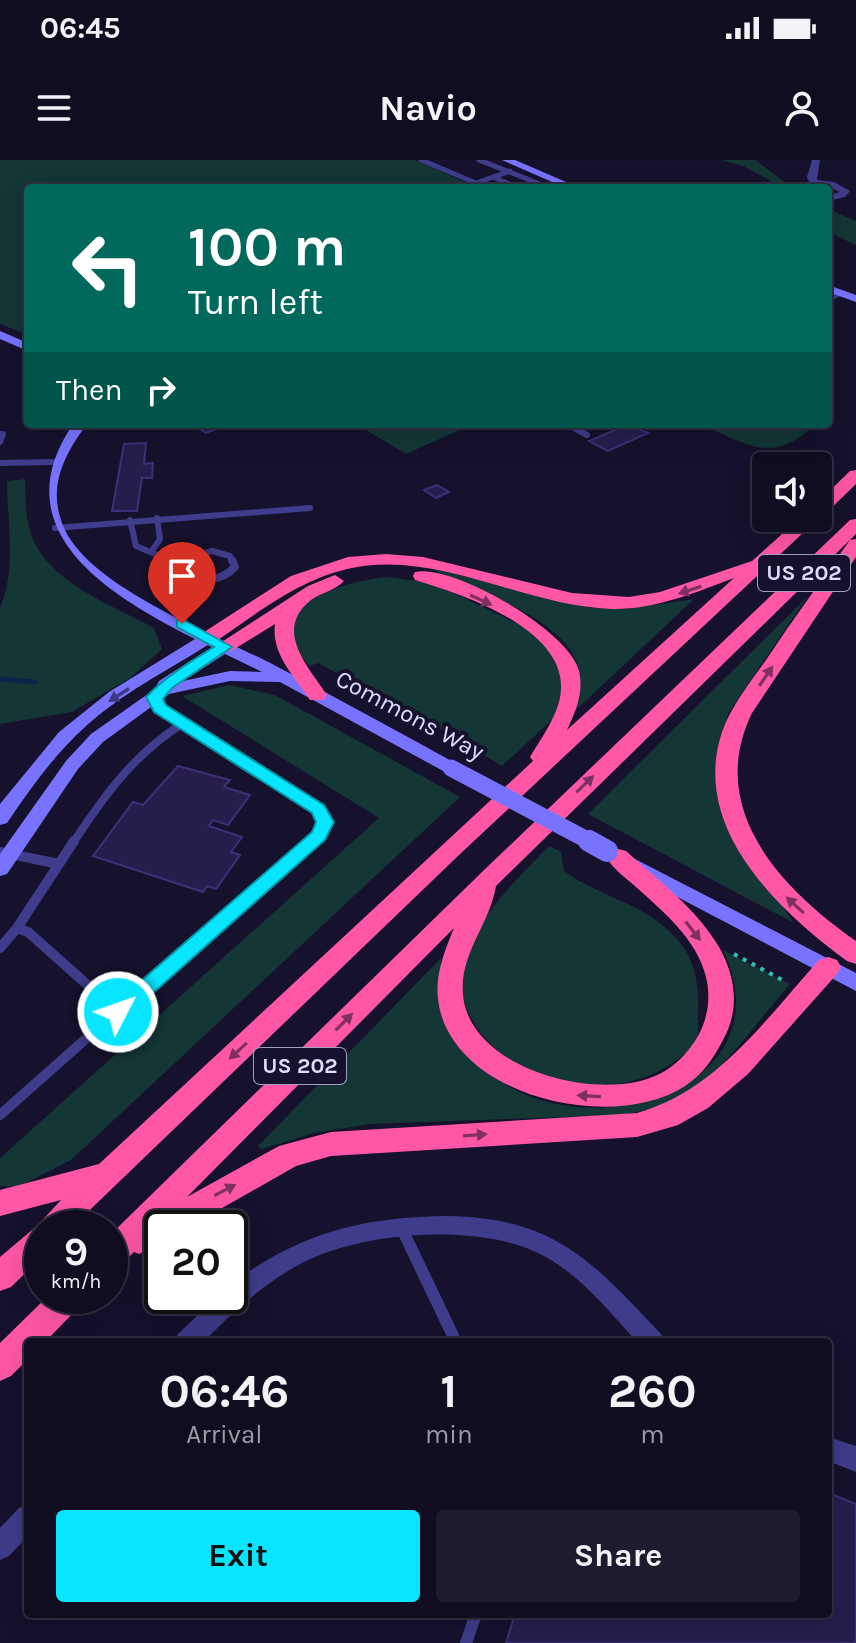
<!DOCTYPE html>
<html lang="en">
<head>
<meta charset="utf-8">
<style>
	body { margin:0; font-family:Karla,sans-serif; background:#1e1b2e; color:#f1f3f6; height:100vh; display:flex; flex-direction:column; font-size:30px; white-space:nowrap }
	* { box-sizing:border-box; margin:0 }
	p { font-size:26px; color:#9c9ca5 }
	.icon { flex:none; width:44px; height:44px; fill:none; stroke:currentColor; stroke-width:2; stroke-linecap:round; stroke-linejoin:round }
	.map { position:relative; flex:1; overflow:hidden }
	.details { position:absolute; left:24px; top:1178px; width:808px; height:280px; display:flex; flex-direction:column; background:#100d21; border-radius:8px; box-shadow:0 8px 32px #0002,0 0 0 2px #302d3f }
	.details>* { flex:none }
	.banner { position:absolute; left:24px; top:24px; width:808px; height:244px; border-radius:8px; box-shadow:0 8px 32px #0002,0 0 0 2px #302d3f; background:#00695c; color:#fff; overflow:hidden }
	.buttons { position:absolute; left:752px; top:292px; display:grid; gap:16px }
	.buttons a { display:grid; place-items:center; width:80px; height:80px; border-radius:8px; background:#100d21; box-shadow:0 8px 32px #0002,0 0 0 2px #302d3f; font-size:40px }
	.speed { position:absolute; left:24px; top:1050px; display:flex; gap:16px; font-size:40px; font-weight:700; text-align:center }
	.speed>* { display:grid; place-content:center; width:104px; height:104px; border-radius:50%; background:#100d21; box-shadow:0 8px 32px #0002,0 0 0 2px #302d3f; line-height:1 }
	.speed small { font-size:20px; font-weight:400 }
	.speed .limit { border:4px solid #111; border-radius:12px; background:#fff; color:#111 }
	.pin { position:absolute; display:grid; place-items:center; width:68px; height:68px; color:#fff; margin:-82px -34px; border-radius:50% 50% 50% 0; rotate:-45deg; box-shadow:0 0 8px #0007 }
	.pin .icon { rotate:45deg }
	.me { position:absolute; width:88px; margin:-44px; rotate:49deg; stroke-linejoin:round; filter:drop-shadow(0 0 6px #0008) }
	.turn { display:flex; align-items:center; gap:28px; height:168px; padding:0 32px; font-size:36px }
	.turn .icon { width:104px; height:104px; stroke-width:2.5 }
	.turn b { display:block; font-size:56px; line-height:68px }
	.then { display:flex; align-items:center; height:76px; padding:0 32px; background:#0003; gap:16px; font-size:30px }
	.eta { display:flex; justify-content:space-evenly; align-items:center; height:136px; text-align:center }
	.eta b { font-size:48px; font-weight:700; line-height:56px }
	.button { display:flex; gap:16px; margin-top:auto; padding:16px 32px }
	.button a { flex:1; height:92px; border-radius:8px; background:#08e5ff; color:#111; font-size:32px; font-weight:700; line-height:92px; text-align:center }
	.button a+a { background:#1e1b2e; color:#f1f3f6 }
	.status { display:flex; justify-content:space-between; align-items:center; height:56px; padding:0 40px; background:#100d21; direction:ltr }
	.status svg { height:22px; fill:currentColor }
	header { display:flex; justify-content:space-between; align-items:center; height:104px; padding:0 32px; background:#100d21; font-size:36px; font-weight:700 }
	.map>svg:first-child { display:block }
	.green { fill:#143635 }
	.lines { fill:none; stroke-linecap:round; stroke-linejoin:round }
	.stream { stroke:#0b224b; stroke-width:5 }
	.building { fill:#271d4d; stroke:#3e2f79; stroke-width:2 }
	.path { stroke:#30bfb8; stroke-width:4; stroke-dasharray:4 6; stroke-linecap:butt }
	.lane-far4 { stroke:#3f3c8b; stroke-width:5 }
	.lane-far3 { stroke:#3f3c8b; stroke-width:6 }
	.lane-far2 { stroke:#3f3c8b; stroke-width:8 }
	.lane-far1 { stroke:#3f3c8b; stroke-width:10 }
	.lane { stroke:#3f3c8b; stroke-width:12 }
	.street { fill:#3f3c8b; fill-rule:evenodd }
	.secondary { fill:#7773ff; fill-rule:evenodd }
	.highway { fill:#ff57a6; fill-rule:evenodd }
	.secondary-bridge-far1 { stroke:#7773ff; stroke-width:17 }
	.secondary-bridge { stroke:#7773ff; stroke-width:22 }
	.oneway { fill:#7f3063 }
	.oneway2 { fill:#3d3880 }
	.route { fill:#08e5ff; stroke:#0595a6; stroke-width:2 }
	.labels { text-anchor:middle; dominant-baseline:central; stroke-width:8; stroke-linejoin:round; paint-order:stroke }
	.shield { fill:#16112c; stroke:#a39fc0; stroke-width:2 }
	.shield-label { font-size:22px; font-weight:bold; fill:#e0dcff }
	.street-label { font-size:24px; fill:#e0dcff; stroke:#16112c }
</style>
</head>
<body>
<div class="status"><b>06:45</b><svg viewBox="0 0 49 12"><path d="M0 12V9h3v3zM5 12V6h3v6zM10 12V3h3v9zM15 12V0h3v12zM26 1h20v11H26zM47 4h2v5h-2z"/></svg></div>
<header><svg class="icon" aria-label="menu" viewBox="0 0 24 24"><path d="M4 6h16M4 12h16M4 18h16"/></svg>Navio<svg class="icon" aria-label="person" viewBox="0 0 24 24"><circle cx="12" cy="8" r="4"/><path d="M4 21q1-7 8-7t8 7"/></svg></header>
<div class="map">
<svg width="856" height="1483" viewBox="0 0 856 1483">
	<rect width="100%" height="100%" fill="#16112c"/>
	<path class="green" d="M0,0H414L479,28H28V175L0,164Z
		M722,0H755L793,28H772L769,20L745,7Z
		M828,49L856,61V85L828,72Z
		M356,264H473L406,294Z
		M700,264H815C773,306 747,284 700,264Z
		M25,319C26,333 25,349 28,363C39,420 109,443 154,468L162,489L130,518L72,552L0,564V448C17,409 7,362 7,321Z
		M427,407L590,448L626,449L694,439L577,549L573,548C577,534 582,520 578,506C565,458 469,427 427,407Z
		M387,417L425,422L456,434L531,470L552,494L564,522L554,558L502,606L427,561L318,503L310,506C251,448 342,421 387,417Z
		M808,436L729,552L719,581L715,609L718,637L728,666L794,763L588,654Z
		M229,525L275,535L460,637L71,1000L18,1027L0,1026V998L379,658L182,536Z
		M549,686L561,692L564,711C602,739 650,743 682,785C696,804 700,832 698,854C698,861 699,872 697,879C693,889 680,898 671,904C611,945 510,926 473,861C463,843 458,823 464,803C476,757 517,719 549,686Z
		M723,790L790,824C761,857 723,912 687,934C668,946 642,951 621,955L370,964L314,973L262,989L258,986L441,798C441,811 439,827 441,841C443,850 450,860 454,868C521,1010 799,949 723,790Z"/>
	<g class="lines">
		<path class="stream" d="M0,519L35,522"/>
	</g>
	<path class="building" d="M192,264H230L206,273Z
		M629,264L651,266L641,270L648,273L608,291L589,281Z
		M146,283L144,304L153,303L152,318H142L137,351H112L124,284Z
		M437,325L449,332L436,338L424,330Z
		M178,606L230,620L224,627L250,635L228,665L213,660L209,666L242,677L231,692L240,695L216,729L207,726L203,732L93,696L133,642L143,645Z
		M828,1333L856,1344V1483H506L515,1454H828Z"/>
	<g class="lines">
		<path class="path" d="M734,794L786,822"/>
		<path class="lane-far4" d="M421,0L488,28
			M479,0L550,28
			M493,17L519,28
			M476,23L510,11
			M828,139L841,133"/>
		<path class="lane-far3" d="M567,264L587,275
			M0,274H3L0,282
			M0,303L53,302
			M130,360L136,386L174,402
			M55,368L310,348
			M152,391L160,379L157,358
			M174,402L212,391L230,396L233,402"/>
		<path class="lane-far2" d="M169,400L174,402
			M181,400L174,402C194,417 215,428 235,407L232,400
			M154,537L165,553L318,649L324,658L323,669L307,683
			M73,683C104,636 134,594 182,564"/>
		<path class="lane-far1" d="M0,692L59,704L17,768L0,788
			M59,704L74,681
			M17,768L28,772L118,852
			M0,955L309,681"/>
		<path class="lane" d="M401,1067L456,1182
			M466,1483L476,1454"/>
		<path class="street" d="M812,0H820L817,20L834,22L850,31L845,37L828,41V35L840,32L825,25L800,28L809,22L807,17Z
			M448,1056C555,1058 592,1101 661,1174L665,1182H637C609,1151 581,1116 544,1096C483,1062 363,1071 302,1103C264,1123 233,1152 203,1182H174L178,1174L218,1136H230V1126L234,1122C302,1072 364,1057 448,1056Z
			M828,1277L856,1286V1312L828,1301Z
			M28,1344V1376L9,1396L0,1400V1368L19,1348Z"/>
		<path class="secondary" d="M502,0H515L580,28H566Z
			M828,125L856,135V142L828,132Z
			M0,171L28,183V191L0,179Z
			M73,264H87C63,296 46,330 65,370C93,429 219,476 276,506C337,538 397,571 457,604L460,608L457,612H445L280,522L230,521L169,534L103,582L78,609L7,714L0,716V694L66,601L91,574L155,529L159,521L212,487L208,485C166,511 121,534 85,567C54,595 30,629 7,663L0,665V644L59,572L109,532L195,479C111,436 0,372 73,264ZM225,494L262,512L230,511L183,521Z
			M633,698L856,813V831L626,710L623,705Z"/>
		<path class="highway" d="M856,310V324L824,355L818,356V342L850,311Z
			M800,358H819L459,695L71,1068H42V1097L11,1127L0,1131V1097L38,1065L61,1040L0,1056V1030L99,1004L533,601L530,597C542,577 560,553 561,529C564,468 462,434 415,420L413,416L415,412C452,403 570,471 579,511C584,532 576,551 567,570L734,418C694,433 654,450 611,449C523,446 435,388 347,409C297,421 257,453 215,482H201L198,478L201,474L291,416L348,397L386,394L423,397L572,433L629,437L660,432L752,401Z
			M856,359V374L496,726C490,764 459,794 463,835C470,912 608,946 665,911C679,902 690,890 698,876C708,858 711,837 706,817C697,780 664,752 636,727C626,718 613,709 606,697L610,691L618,689L626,691C659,721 696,748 719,787C736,817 740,850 723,880C713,899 703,914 685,926C612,974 449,936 438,839C435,814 445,790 454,768L187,1037L279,986L331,972L637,953C716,931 766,859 819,800L828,797L837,800L841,807L837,814L748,914L708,948L678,965L637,977L331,996L296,1006L187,1068H162V1082L139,1094L134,1092L121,1105L110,1109V1075L482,712L850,360Z
			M856,379V397L752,553C705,650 782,729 856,781V804L847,801C778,750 690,668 722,572C731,546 750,523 766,500C793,459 822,420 850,380Z
			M335,415L344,421C336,430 321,433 311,440C273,470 308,506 327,535L324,540H310C294,516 271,494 275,464L231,491H217L214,487L308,426Z
			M48,1136H84L80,1146L45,1182H28V1199L11,1216L0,1221V1183Z"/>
		<path class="secondary-bridge-far1" d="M451,608L593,683"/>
		<path class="secondary-bridge" d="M589,681L607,691"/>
	</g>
	<defs><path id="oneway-solid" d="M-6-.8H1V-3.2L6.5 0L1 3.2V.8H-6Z" transform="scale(2)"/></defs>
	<g class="oneway">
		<use href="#oneway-solid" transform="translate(690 430) rotate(162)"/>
		<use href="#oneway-solid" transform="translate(481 440) rotate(25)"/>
		<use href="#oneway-solid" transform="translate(766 516) rotate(-56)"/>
		<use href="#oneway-solid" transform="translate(585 624) rotate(-44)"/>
		<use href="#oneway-solid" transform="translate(795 745) rotate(-137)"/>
		<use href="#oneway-solid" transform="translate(693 771) rotate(52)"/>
		<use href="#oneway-solid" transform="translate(344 862) rotate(-45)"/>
		<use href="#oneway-solid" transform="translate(238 891) rotate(137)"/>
		<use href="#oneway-solid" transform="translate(589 936) rotate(-177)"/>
		<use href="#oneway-solid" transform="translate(475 975) rotate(-4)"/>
		<use href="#oneway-solid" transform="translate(225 1030) rotate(-28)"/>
	</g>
	<use class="oneway2" href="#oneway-solid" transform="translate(119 535) rotate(147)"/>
	<path class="route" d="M182,459L232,487L172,528L163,539L166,545L324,645L334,662L325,680L125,858H111L108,852L111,847L312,672L316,662L312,653L154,552L146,537C165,517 190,502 214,487L177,467V460Z"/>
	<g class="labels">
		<g class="shield">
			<rect x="758" y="395" width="92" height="36" rx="6"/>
			<rect x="254" y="888" width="92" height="36" rx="6"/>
		</g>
		<g class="shield-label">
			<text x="804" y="413">US 202</text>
			<text x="300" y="906">US 202</text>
		</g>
		<g class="street-label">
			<text transform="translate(410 555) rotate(28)">Commons Way</text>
		</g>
	</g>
</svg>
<div class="buttons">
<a><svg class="icon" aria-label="sound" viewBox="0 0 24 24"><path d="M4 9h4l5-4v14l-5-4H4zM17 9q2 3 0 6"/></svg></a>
</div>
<div class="speed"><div>9<small>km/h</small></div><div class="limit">20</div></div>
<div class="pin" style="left:182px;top:464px;background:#d93025"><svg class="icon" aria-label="arrive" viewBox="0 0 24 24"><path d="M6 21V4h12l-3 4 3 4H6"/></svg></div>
<svg class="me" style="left:118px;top:852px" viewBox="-20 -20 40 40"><circle r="17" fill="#08e5ff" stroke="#fff" stroke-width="3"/><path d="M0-11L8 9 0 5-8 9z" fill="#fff"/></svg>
<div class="banner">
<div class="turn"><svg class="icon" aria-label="left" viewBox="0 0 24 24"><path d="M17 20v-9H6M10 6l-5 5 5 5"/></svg><div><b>100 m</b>Turn left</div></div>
<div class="then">Then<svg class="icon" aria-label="right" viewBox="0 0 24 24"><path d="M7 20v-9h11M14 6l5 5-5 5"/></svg></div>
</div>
<section class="details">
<div class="eta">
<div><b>06:46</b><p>Arrival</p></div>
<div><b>1</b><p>min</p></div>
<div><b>260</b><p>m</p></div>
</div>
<div class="button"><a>Exit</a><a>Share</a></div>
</section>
</div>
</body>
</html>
